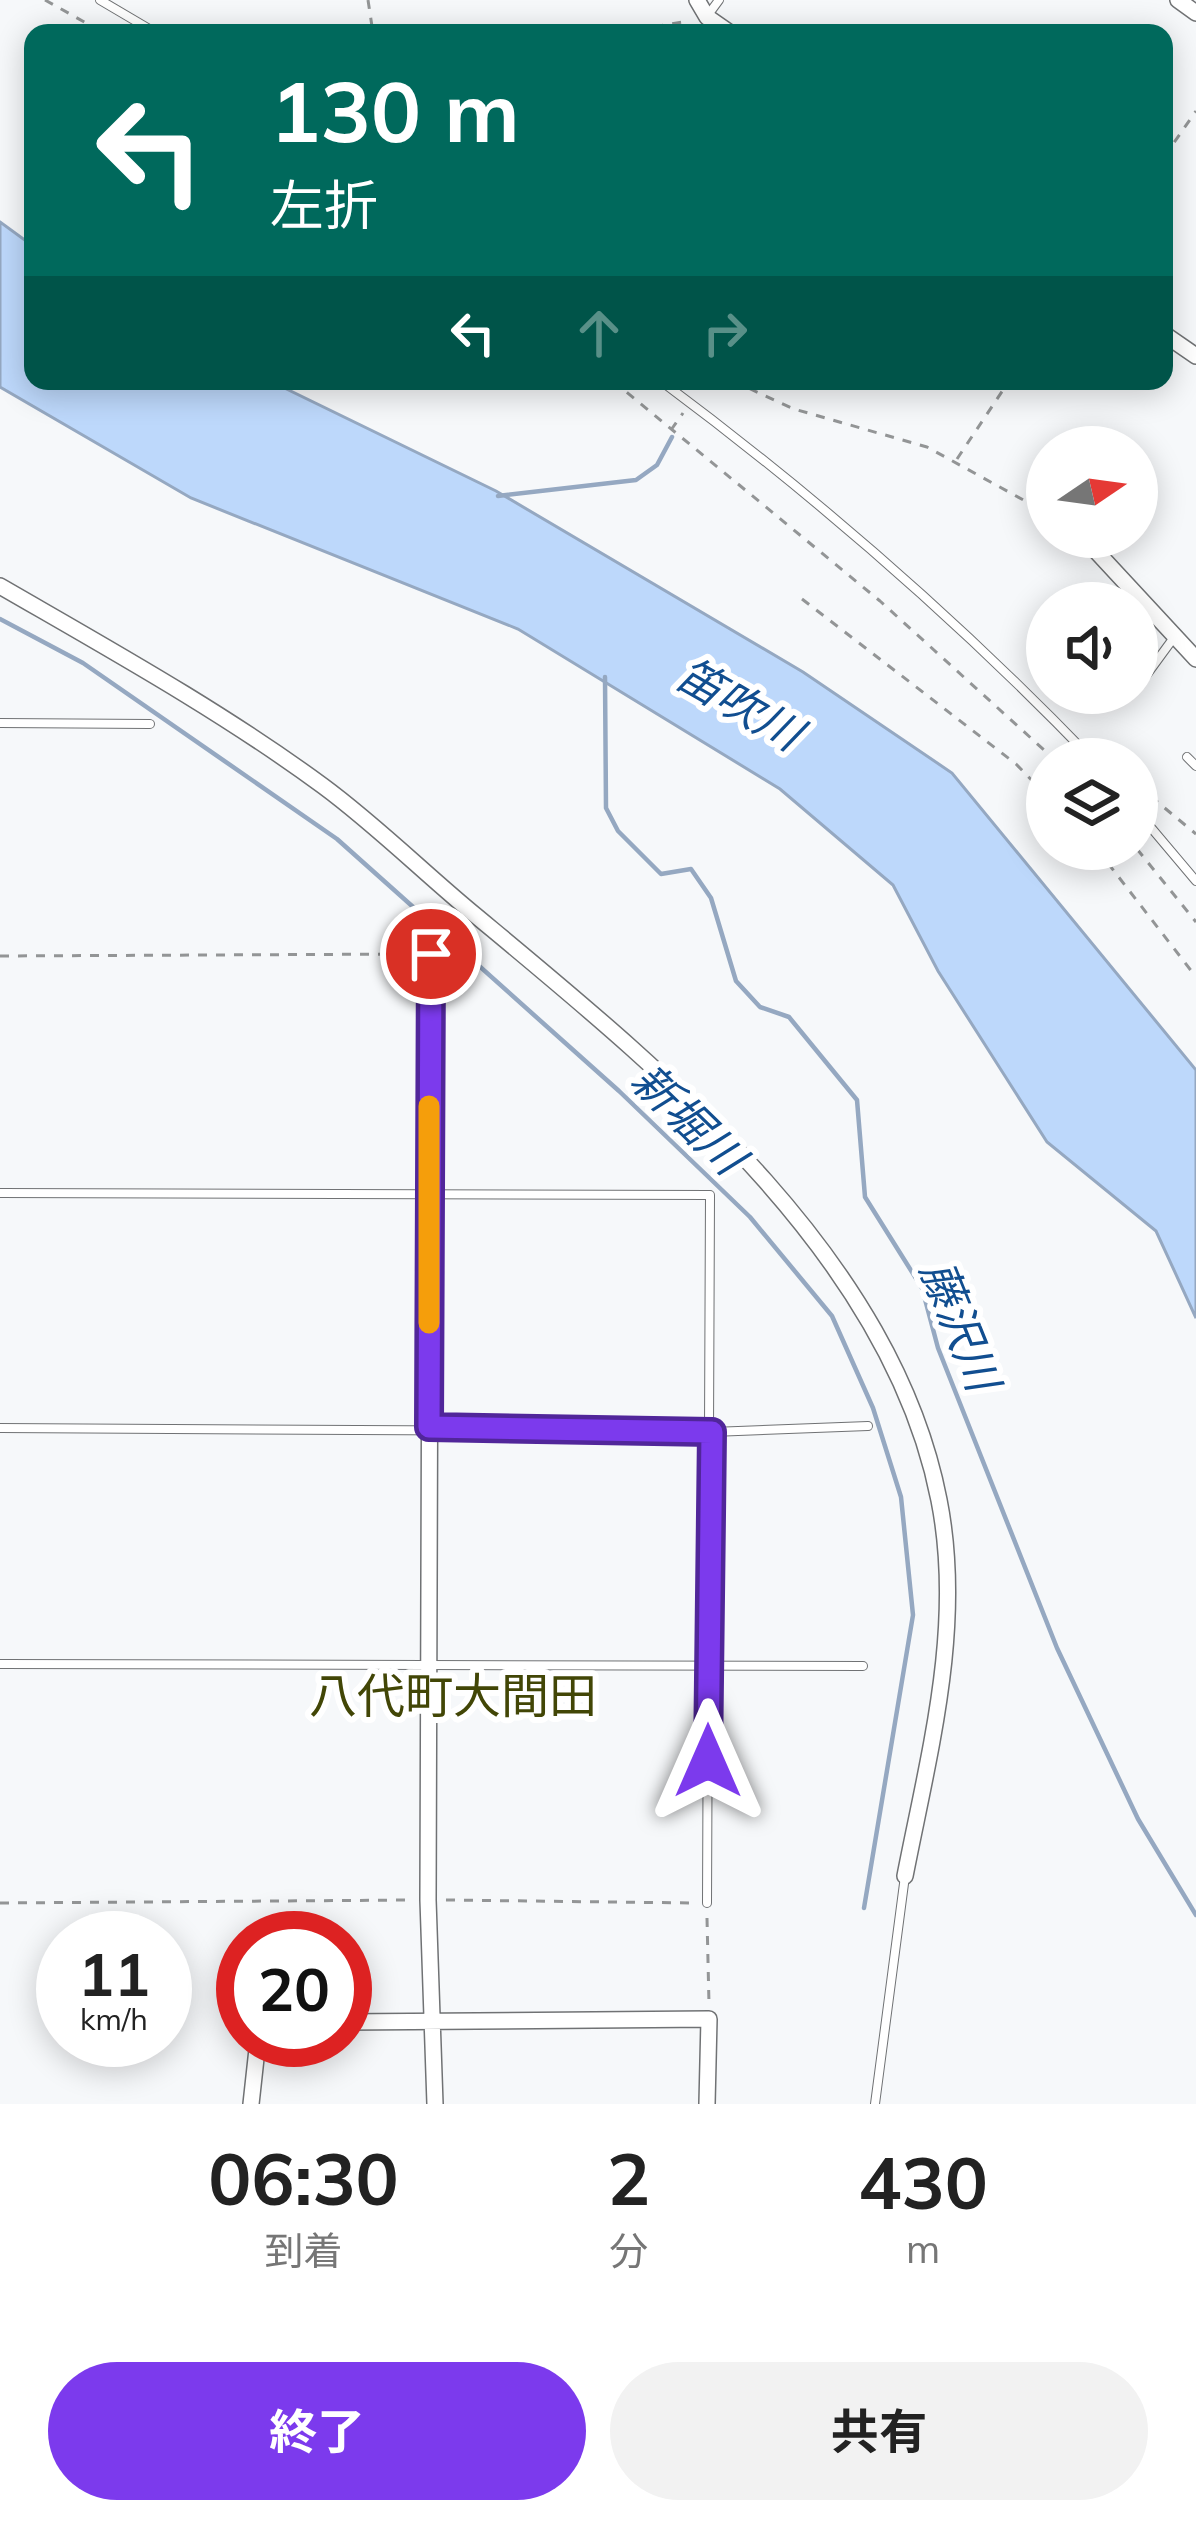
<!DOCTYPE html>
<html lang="ja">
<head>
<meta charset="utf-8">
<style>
	body { margin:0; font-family:Mulish,"Noto Sans JP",sans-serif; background:#f2f2f2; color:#222; height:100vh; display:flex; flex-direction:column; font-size:45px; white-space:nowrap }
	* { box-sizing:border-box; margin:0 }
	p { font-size:39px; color:#767676 }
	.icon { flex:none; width:66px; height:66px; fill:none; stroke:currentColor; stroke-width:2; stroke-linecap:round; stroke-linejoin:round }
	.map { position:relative; height:2104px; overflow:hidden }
	.side { display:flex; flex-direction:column; background:#fff; flex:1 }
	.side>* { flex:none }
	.banner { position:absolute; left:24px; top:24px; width:1149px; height:366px; border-radius:24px; box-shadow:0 6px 30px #0003; background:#00695c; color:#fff; overflow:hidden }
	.needle { width:78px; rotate:77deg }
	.fabs { position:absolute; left:1026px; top:426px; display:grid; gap:24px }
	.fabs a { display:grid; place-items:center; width:132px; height:132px; border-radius:50%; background:#fff; box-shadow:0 6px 30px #0003; font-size:60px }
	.speed { position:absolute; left:36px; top:1911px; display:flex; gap:24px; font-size:60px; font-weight:700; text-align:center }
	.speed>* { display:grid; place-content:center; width:156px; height:156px; border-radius:50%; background:#fff; box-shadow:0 6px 30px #0003; line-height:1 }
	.speed small { font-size:30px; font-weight:400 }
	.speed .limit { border:18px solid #d22; background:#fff; color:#111 }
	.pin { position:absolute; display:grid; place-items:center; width:102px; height:102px; color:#fff; margin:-51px; border:6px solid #fff; border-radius:50%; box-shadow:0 3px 12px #0007 }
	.me { position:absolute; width:132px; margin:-66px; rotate:0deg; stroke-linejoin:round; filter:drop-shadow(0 0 9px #0008) }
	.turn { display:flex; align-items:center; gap:42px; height:252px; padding:0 48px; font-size:54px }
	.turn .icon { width:156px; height:156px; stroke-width:2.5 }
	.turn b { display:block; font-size:84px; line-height:102px }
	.lanes { display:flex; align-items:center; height:114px; padding:0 48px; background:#0003; justify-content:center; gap:60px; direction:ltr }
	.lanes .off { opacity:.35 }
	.eta { display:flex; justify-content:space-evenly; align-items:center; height:204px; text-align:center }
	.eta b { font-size:72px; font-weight:700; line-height:84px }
	.button { display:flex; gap:24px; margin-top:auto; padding:24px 48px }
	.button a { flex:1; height:138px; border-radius:72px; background:#7c3aed; color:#fff; font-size:48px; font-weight:700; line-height:138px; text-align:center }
	.button a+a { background:#f2f2f2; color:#222 }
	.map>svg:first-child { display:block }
	.water { fill:#bdd8fb; stroke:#95a8c1; stroke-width:3 }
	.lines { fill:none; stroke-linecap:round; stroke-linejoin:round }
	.stream { stroke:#95a8c1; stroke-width:4.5 }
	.service-casing { stroke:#707274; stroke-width:10 }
	.minor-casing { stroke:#707274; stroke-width:18 }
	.path { stroke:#939596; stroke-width:3; stroke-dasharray:9 9; stroke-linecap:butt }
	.service { stroke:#fff; stroke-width:8 }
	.minor { stroke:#fff; stroke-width:15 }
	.route-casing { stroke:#51269a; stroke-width:30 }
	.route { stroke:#7c3aed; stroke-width:21 }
	.slow { stroke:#f59e0b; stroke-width:21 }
	.labels { text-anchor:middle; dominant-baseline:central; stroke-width:12; stroke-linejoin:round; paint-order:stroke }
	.water-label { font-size:45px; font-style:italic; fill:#114e90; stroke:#fff }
	.quarter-label { font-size:48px; fill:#424606; stroke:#fff }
</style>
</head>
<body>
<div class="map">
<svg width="1196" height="2104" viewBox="0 0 1196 2104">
	<rect width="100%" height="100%" fill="#f6f8fa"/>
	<path class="water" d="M0,222L33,246V381H270L496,491L803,672L952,773L1196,1070V1318L1156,1231L1047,1142L938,971L893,885L780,789L518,629L191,498L0,387Z"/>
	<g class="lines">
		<path class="stream" d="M709,387L713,381
			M498,496L636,480L657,465L672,437
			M0,619L83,663L337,839L619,1091L750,1217L832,1316L873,1408L901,1497L913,1615L864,1908
			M605,677L606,808L618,831L661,874L691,869L711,898L736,981L760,1007L789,1017L857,1100L865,1197L922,1288L938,1348L1057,1648L1138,1819L1196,1915"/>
		<g class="service-casing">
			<path id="service" d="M100,0L156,33
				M708,15L719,0
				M661,381C814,495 959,621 1092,759
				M1137,688L1175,636
				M0,723L150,724
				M1187,757L1196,766
				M1137,811L1196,881
				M0,1193L710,1195L707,1903
				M0,1428L712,1432L868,1426
				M0,1664L863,1666
				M875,2104L905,1876"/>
		</g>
		<g class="minor-casing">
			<path id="minor" d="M697,0L707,17L730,33
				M1178,0L1196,13
				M1164,334L1196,356
				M1083,537L1196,659
				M0,586C109,649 221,711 323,786C376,825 424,873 475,915C658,1067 891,1254 939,1500C964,1626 929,1753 905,1876
				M431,954L428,1900L435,2104
				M345,2022L709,2019L707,2104
				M251,2104L258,2040"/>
		</g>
		<path class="path" d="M45,0L104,33
			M368,0L373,33
			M619,33L688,21
			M1164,157L1196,111
			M613,381L880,601L1054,759
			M733,381L794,409L927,447L1047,513
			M671,430L683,413
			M957,459L1009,381
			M802,599L1016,764L1047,796
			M1137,785L1196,834
			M1097,849L1196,977
			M1137,849L1196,922
			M0,956L412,954
			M446,1900L694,1903
			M0,1903L412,1900
			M707,1918L709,2004"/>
		<use href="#service" class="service"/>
		<use href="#minor" class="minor"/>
	</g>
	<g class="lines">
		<g class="route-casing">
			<path id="route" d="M431,954L429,1427L712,1432L708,1761"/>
		</g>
		<use href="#route" class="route"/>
		<path class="slow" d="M429,1323V1106"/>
	</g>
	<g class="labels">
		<g class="water-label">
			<text transform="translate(740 703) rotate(30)">笛吹川</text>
			<text transform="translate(689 1118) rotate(44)">新堀川</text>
			<text transform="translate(961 1325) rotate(68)">藤沢川</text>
		</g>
		<g class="quarter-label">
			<text x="453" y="1695">八代町大間田</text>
		</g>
	</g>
</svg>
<div class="fabs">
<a><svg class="needle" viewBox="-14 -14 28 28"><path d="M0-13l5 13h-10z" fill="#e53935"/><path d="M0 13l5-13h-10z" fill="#767676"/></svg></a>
<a><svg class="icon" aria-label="sound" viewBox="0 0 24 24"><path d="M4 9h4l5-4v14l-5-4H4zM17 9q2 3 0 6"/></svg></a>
<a><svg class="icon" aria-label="layers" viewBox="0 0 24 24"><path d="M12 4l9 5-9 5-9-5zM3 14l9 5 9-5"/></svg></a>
</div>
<div class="speed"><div>11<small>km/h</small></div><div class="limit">20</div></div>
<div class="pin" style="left:431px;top:954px;background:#d93025"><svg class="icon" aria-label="arrive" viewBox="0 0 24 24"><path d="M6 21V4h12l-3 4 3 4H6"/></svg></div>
<svg class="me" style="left:708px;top:1761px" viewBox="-20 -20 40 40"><path d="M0-17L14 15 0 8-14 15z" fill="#7c3aed" stroke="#fff" stroke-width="4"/></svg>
<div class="banner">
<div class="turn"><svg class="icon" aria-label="left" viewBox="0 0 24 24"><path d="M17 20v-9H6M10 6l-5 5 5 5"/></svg><div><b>130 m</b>左折</div></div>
<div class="lanes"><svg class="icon" aria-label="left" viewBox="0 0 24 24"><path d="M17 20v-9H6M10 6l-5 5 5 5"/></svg><svg class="icon off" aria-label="ahead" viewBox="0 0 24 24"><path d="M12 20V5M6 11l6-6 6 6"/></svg><svg class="icon off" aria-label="right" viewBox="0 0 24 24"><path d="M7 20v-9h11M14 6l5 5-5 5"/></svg></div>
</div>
</div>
<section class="side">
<div class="eta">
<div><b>06:30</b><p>到着</p></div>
<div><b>2</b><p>分</p></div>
<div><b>430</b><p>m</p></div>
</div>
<div class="button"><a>終了</a><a>共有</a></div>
</section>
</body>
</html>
